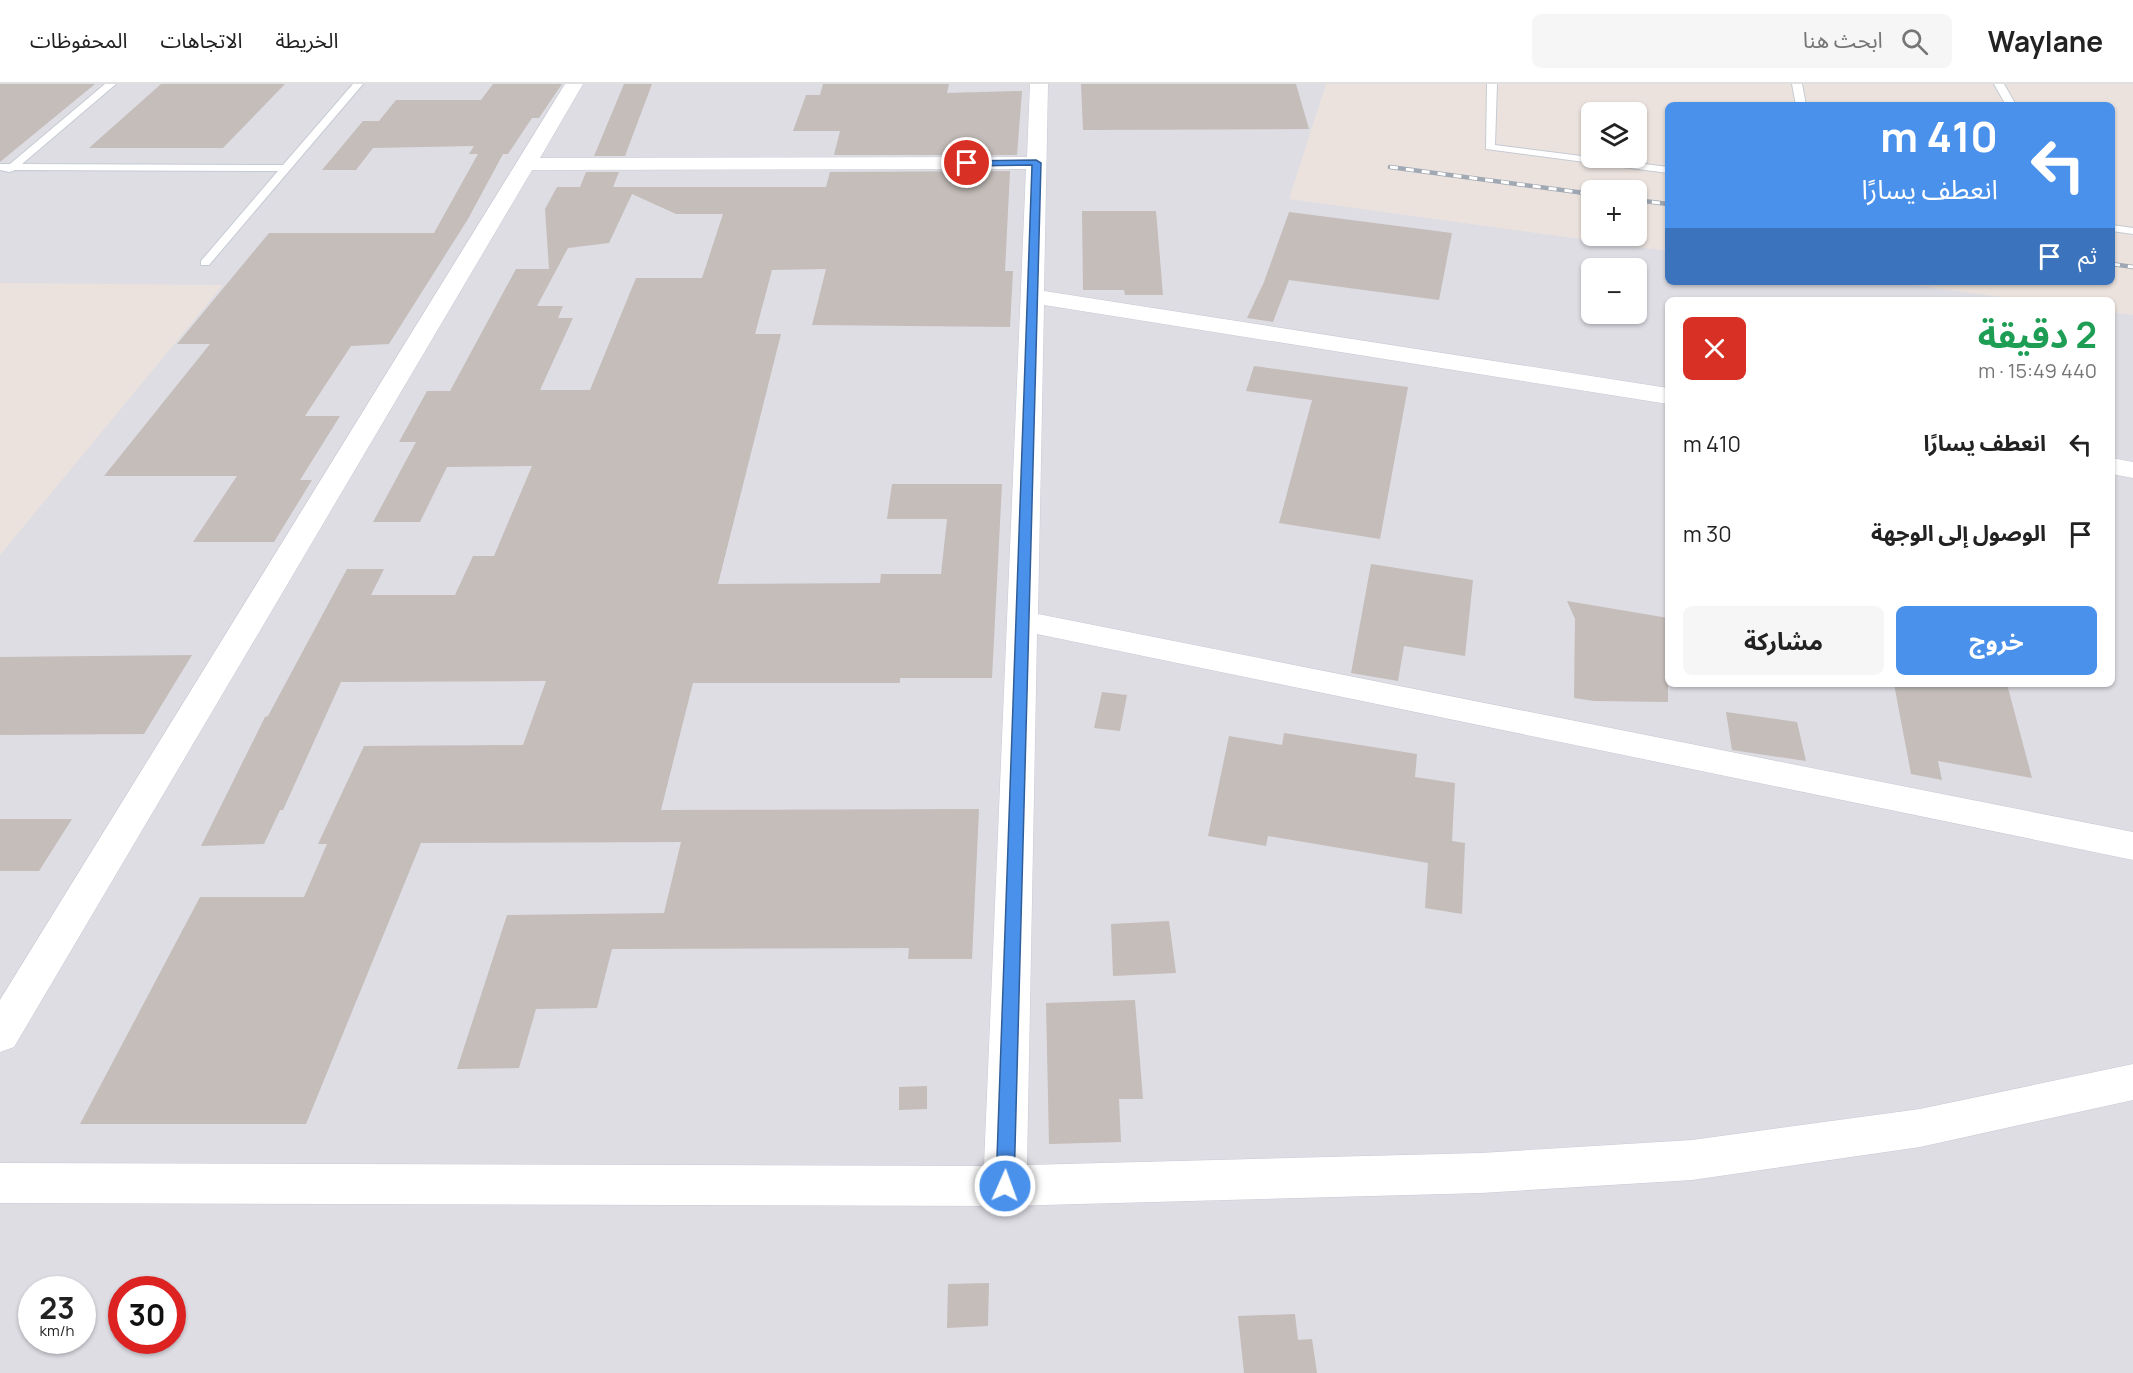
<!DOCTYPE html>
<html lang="ar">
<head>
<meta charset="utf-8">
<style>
	body { margin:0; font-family:Manrope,"Noto Sans Arabic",sans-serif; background:#f6f6f6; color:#222; direction:rtl; height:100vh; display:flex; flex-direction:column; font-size:22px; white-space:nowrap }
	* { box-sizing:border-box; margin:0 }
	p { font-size:20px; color:#767676 }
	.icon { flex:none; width:33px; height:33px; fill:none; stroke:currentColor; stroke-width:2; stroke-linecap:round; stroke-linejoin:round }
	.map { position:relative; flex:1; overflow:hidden; direction:ltr }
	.sheet { position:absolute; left:1665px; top:213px; width:450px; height:390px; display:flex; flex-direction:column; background:#fff; border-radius:9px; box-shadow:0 2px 4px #0004; direction:rtl }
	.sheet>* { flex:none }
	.top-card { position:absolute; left:1665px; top:18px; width:450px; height:183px; border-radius:9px; box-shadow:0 2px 4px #0004; direction:rtl; background:#4a91ec; color:#fff; overflow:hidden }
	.buttons { position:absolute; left:1581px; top:18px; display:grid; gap:12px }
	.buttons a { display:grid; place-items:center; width:66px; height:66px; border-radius:9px; background:#fff; box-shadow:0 2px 4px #0004; font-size:30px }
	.speed { position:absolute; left:18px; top:1192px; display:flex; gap:12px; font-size:30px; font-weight:700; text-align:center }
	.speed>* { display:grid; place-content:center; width:78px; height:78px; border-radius:50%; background:#fff; box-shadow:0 2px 4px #0004; line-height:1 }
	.speed small { font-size:15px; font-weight:400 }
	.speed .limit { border:9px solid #d22; background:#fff; color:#111 }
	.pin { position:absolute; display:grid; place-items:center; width:51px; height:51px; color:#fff; margin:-26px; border:3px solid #fff; border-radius:50%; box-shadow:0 2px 6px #0007 }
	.me { position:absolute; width:66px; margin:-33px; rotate:2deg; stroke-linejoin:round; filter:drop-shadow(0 0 4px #0008) }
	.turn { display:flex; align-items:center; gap:21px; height:126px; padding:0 18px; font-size:27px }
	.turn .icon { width:78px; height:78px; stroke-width:2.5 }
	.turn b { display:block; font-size:42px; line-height:51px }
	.then { display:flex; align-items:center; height:57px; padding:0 18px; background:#0003; gap:12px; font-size:22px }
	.round { display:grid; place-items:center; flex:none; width:63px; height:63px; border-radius:9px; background:#f6f6f6 }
	.headline { display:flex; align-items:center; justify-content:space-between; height:102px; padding:0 18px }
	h1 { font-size:36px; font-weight:700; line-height:45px; color:#1e9e55 }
	.button { display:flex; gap:12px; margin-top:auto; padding:12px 18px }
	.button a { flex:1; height:69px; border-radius:9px; background:#4a91ec; color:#fff; font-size:24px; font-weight:700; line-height:69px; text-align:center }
	.button a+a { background:#f6f6f6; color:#222 }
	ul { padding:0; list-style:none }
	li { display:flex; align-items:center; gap:18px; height:90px; padding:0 18px }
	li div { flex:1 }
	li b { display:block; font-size:22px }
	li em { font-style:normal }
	header { display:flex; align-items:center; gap:36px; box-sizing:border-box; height:84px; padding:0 30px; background:#fff; border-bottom:2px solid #e0e0e0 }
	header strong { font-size:28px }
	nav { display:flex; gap:33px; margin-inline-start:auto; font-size:21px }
	.search { width:420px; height:54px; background:#f6f6f6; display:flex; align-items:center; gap:15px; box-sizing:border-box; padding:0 21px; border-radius:9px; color:#767676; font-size:22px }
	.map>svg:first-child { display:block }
	.industrial { fill:#dedde4; fill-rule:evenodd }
	.building { fill:#c4bdb9; fill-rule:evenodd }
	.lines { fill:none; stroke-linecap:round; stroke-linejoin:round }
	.lane-casing { stroke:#c5cbd3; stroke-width:2 }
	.street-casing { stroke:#c5cbd3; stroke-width:1 }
	.lane { fill:#fff; fill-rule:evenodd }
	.street { fill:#fff; fill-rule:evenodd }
	.rail-casing { stroke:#a0a8b3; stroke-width:4.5 }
	.rail { stroke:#fff; stroke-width:3; stroke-dasharray:8; stroke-linecap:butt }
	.route { fill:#4a91ec; stroke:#305e99; stroke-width:1.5 }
</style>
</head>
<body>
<header>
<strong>Waylane</strong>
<div class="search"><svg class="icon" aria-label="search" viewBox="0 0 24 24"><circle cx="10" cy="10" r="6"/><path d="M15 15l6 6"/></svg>ابحث هنا</div>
<nav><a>الخريطة</a><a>الاتجاهات</a><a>المحفوظات</a></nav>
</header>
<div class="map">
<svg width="2133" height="1289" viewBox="0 0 2133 1289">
	<rect width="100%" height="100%" fill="#ebe2dd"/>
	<path class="industrial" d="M0,0H1326L1289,115L1668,167V198H1891L2022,216H1668V600H2112V228L2133,231V1289H0V471L223,201L0,199ZM1592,184H1636V230H1592ZM32,1206H82V1257H32ZM122,1206H172V1257H122Z"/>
	<path class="building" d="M0,0H95L0,78Z
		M161,0H285L223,64H89Z
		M493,0H562L539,34H532L508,70H503L468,135L389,260L351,262L305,332H340L300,396H312L274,458H193L237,392H104L210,260H177L269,149H434L478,70H469L474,62L373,64L356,86H322L363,37H379L396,16H481Z
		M624,0H652L625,72H594Z
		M823,0H949L947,9L1022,7L1017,71H834L840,47H793L806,11H820Z
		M1081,0H1296L1309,45L1083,46Z
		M1010,87L1005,187H1013L1010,243L812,241L826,185L772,186L755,250H781L718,500L880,499L881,490H941L947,435H887L892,400H1002L992,594H900V599H693L661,726L979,725L972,875H908L909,864L612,865L597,924L536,925L519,984L457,985L507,831L664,829L681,758L421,759L306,1040H80L200,813H304L327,760H318L364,662L523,661L546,597L341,598L283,726H280L264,760L201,762L265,633L268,632L347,485H384L371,511H455L473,472H494L532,382L447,383L420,438H373L416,358H399L427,307H450L516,185H549L545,125L557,103H580L586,88H619L613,103H826L830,88ZM632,110L676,130H723L702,194H636L590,306H540L573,234H558L563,222H537L568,164L609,159Z
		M1082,127H1156L1163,211H1125L1124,206H1083Z
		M1289,128L1452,149L1439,216L1289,196L1273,238L1247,234L1264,198Z
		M1254,282L1408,303L1380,455L1279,439L1312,316L1246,307Z
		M1371,480L1473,496L1465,572L1404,562L1398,597L1351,589Z
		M1567,517L1668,534V618L1594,617L1574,614L1575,535Z
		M192,571L144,650L0,651V573Z
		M1894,600H2007L2032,694L1938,677L1942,696L1911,690Z
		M1102,608L1127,611L1120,647L1094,644Z
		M1726,628L1797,638L1806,677L1732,666Z
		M1284,649L1417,670L1415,693L1455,699L1452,757L1465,759L1462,830L1425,824L1428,779L1268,752L1266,762L1208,752L1229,652L1282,661Z
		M0,735H72L39,787H0Z
		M1169,837L1176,889L1113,892L1111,840Z
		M1135,916L1143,1015H1119L1121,1058L1049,1060L1046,919Z
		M927,1002V1025L899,1026V1003Z
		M989,1199L988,1242L947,1244L948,1200Z
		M1295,1230L1298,1256L1312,1255L1317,1289H1244L1238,1232Z"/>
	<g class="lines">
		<g class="lane-casing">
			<path id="lane" d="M105,0H116L22,80L283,81L353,0H363L209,181H201V177L278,87L15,86L10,88L0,86V80H10Z
				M1487,0H1497L1495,61L1668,83V89L1486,65Z
				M1792,0H1802L1806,21H1796Z
				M1994,0H2004L2016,21H2006Z
				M2112,141L2133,144V150L2112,147Z"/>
		</g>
		<g class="street-casing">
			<path id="street" d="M565,0H583L540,74L1027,73L1030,0H1048L1044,207L1668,304V320L1044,221L1038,530L2133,748V776L1037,550L1027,1081L1481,1069L1692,1056L1920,1025L2133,980V1016L1920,1063L1692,1096L1481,1109L1005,1122L0,1119V1079L984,1082L1026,85L532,86L14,963L0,968V916Z
				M2112,374L2133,378V394L2112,390Z"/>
		</g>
		<use href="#lane" class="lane"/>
		<use href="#street" class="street"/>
		<g class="rail-casing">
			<path id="rail" d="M1390,83L1592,110
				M1636,116L1668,120
				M2112,180L2133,183"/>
		</g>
		<use href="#rail" class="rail"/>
	</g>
	<path class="route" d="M1036,76L1041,79L1014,1102L1011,1108L1005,1110L999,1108L996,1102L1032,81L967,82L963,79L967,77Z"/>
</svg>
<div class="buttons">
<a><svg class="icon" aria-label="layers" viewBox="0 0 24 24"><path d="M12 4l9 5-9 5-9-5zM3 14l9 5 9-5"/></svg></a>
<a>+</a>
<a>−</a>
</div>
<div class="speed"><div>23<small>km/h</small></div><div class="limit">30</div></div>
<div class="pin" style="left:967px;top:79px;background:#d93025"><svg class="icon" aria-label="arrive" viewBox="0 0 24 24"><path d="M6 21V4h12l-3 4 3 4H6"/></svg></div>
<svg class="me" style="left:1005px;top:1102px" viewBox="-20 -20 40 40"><circle r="17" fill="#4a91ec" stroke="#fff" stroke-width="3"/><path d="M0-11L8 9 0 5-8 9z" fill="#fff"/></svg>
<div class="top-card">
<div class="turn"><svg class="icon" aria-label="left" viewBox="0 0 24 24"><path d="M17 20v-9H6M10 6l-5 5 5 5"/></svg><div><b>410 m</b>انعطف يسارًا</div></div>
<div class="then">ثم<svg class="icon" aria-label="arrive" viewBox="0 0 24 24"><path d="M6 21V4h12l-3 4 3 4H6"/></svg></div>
</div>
<section class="sheet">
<div class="headline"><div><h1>2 دقيقة</h1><p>440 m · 15:49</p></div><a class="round" style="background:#d93025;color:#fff"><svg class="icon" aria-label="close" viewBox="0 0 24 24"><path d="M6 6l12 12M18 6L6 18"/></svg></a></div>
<ul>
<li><svg class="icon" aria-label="left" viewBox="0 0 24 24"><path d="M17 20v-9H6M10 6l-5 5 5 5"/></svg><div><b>انعطف يسارًا</b></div><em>410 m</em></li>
<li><svg class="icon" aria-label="arrive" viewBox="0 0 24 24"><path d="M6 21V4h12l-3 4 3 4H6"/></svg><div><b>الوصول إلى الوجهة</b></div><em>30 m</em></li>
</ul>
<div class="button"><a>خروج</a><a>مشاركة</a></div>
</section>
</div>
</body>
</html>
